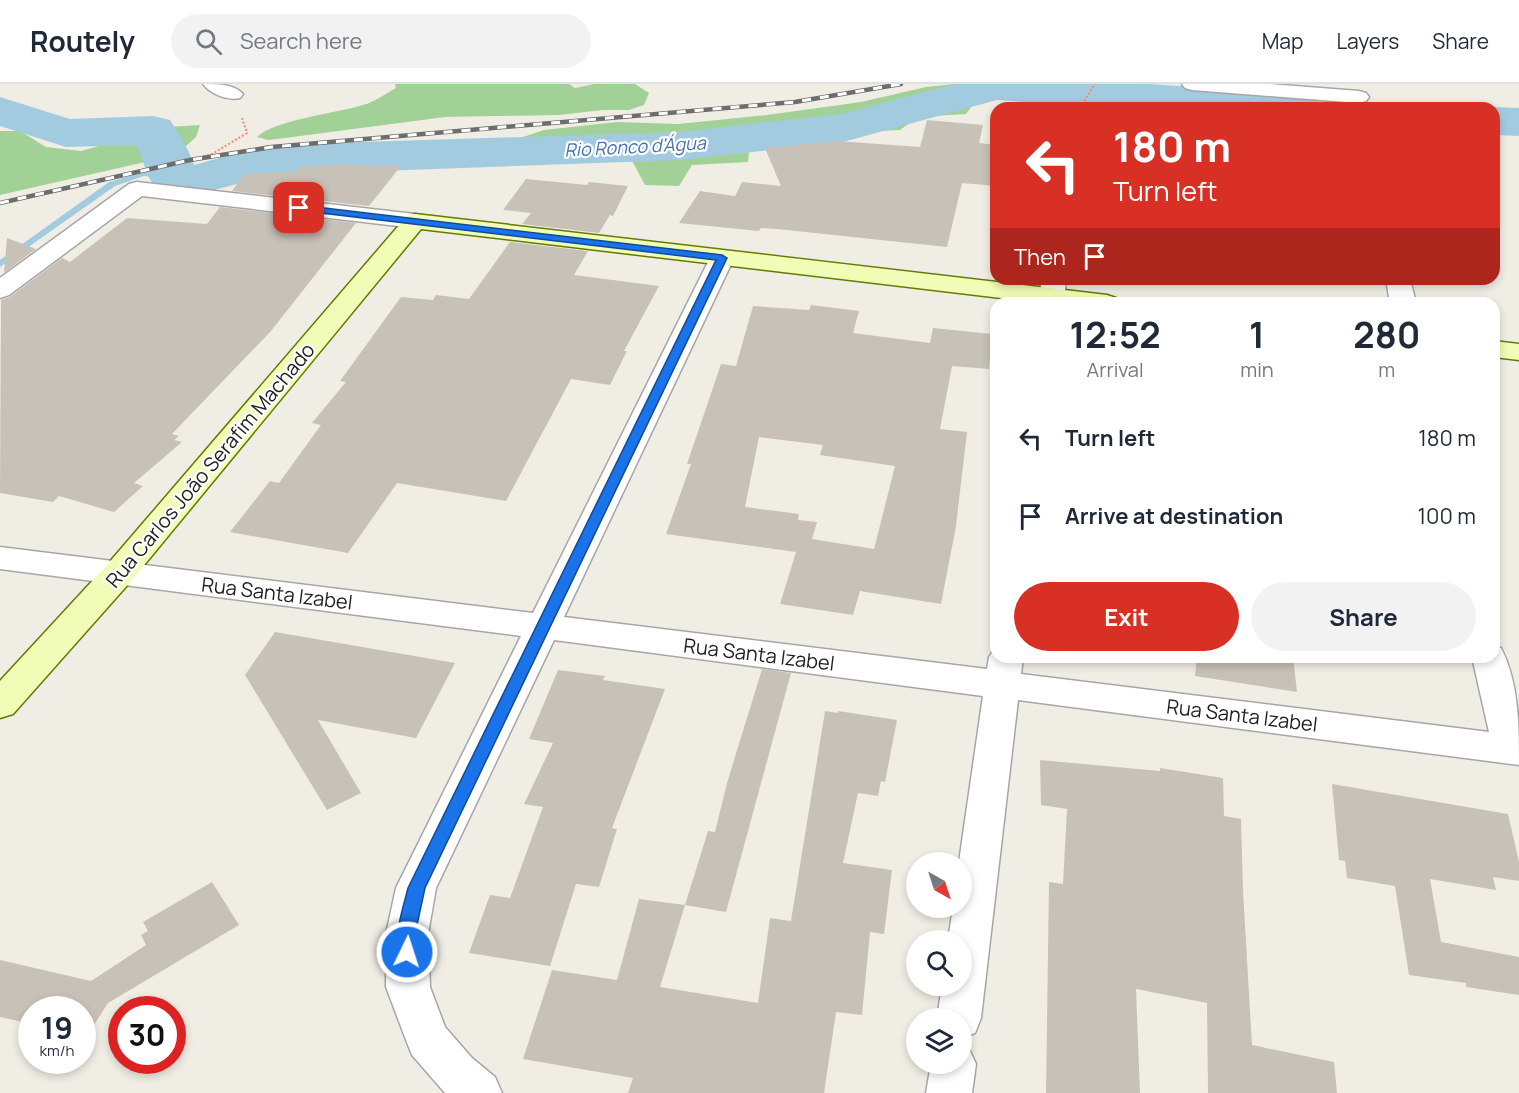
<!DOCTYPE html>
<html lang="en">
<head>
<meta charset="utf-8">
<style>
	body { margin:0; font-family:Manrope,sans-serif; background:#f2f2f3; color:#1f2937; height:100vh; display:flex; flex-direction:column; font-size:22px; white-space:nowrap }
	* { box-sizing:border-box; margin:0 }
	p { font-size:20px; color:#747a83 }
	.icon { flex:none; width:33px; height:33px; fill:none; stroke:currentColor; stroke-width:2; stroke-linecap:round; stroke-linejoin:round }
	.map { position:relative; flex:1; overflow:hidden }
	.side { position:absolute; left:990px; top:213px; width:510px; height:366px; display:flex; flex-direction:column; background:#fff; border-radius:18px; box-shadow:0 3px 9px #0003 }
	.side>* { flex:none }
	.guide { position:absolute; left:990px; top:18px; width:510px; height:183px; border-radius:18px; box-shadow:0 3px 9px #0003; background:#d93025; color:#fff; overflow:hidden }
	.needle { width:39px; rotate:141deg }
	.controls { position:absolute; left:906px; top:768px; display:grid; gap:12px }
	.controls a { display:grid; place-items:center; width:66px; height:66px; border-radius:50%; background:#fff; box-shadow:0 3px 9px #0003; font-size:30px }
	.speed { position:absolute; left:18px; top:912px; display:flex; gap:12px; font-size:30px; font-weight:700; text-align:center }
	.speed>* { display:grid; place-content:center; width:78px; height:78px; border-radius:50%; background:#fff; box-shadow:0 3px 9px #0003; line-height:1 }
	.speed small { font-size:15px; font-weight:400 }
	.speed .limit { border:9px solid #d22; background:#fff; color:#111 }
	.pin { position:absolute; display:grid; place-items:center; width:51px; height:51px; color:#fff; margin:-26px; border-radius:12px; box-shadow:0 3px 9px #0006 }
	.me { position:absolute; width:66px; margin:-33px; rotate:4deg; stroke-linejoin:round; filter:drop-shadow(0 0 4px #0008) }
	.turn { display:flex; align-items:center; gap:21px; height:126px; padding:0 24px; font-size:27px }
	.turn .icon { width:78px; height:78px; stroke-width:2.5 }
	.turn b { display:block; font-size:42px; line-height:51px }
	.then { display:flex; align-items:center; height:57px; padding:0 24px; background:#0003; gap:12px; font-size:22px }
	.eta { display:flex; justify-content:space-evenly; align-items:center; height:102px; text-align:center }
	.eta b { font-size:36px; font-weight:700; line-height:42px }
	.cta { display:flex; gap:12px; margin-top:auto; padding:12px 24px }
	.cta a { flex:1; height:69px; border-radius:36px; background:#d93025; color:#fff; font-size:24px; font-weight:700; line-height:69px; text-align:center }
	.cta a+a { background:#f2f2f3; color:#1f2937 }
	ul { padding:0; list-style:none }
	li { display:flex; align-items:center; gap:18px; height:78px; padding:0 24px }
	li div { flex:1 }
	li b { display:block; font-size:22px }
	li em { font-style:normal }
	header { display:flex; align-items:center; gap:36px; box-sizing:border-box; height:84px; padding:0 30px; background:#fff; border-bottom:2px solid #e0e1e3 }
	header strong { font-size:28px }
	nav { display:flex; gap:33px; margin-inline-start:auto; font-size:21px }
	.search { width:420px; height:54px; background:#f2f2f3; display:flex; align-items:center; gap:15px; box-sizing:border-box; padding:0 21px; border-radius:33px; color:#747a83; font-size:22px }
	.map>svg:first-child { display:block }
	.forest { fill:#a2d197 }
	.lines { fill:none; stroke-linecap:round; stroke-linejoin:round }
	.stream { fill:#a3cbe0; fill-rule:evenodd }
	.river { fill:#a3cbe0; fill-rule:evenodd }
	.building { fill:#c8c1b7; fill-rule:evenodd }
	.street-casing { stroke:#a6a6a6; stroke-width:3 }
	.secondary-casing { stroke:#607c00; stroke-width:3 }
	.path { stroke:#ff8867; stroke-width:2; stroke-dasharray:2 2; stroke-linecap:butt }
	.street { fill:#fff; fill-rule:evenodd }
	.secondary { fill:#f1fcb6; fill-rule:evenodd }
	.rail-casing { stroke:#6d6d6d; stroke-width:4.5 }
	.rail { stroke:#fff; stroke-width:3; stroke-dasharray:9; stroke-linecap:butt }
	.route { fill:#1a73e8; stroke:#114b97; stroke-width:1.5 }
	.labels { text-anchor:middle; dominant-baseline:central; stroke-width:4.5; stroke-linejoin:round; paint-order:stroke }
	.far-water-label { font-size:18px; font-style:italic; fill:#4670b3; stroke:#fff }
	.street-label { font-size:20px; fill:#1f1f1f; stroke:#fff }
</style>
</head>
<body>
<header>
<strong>Routely</strong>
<div class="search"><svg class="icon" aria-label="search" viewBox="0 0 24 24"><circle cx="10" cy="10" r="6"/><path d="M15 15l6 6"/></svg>Search here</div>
<nav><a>Map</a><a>Layers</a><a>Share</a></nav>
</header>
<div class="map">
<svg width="1519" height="1009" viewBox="0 0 1519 1009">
	<rect width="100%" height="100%" fill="#f0eee4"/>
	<path class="forest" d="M395,0H569L575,4L594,0H635L649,9L644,21L629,26H603L559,31L445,33L285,54L268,56L257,53C274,36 337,29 363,21C374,18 385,10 396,4Z
		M954,0H1081L1304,19L1298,24L977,15L966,30L918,33L900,46L802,51L750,59L748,78L692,81L679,102L645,101L630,73L583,70L557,77L526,74L435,83L425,76L450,64L499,61L544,46L617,38L678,40L767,31L861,18L926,3Z
		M200,41L196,53L176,71L0,111V47H20L46,63L81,67L167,43Z"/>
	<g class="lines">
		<path class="stream" d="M144,88L173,90L177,92L173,94L144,92L115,102L0,183V176L109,98Z"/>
		<path class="river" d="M956,0H1149L1300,10L1316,14L1323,24H1105L997,16L843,58L680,76L270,91L189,113L155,103L148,92L137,61L66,63L0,42V13L70,35L153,32L170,36L188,66L194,81L267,61L680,48L841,30Z
			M1494,23L1519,24V52L1494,51V24H1490Z"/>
	</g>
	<path class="building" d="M927,36L983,41L979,59L996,61V102L962,99L947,163L777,145L761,144L759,147L679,139L700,107L735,112L742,98L781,102L765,64L837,57L920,63Z
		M333,81L401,82L369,122L232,107L244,90L297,88L299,83Z
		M526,95L587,101L589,98L628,102L613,132L610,131L599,149L522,140L531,129L503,126Z
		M220,123L356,139L271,247L172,350L179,352L174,356L182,358L134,399L143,402L114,428L59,412L53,418L0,409L1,216L10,213L62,174L70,178L127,134L207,140Z
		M7,154L36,165L4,189Z
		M510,158L588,167L574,191L659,202L624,267H627L610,301L571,295L506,417L397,399L348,469L230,448L270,397L279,399L321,341L312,339L346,298L340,297L401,213L433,216L436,211L469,215Z
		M811,221L859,227L853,249L930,259L933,244L992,250L989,285L952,282L940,345L967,348L956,442L941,520L860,507L853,531L780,520L796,468L666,450L691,380H687L721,280L736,282L753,222L809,226ZM759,353L823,361L820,371L895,382L874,465L812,455L817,438L798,436L799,430L745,423Z
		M275,548L455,579L416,654L318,636L361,709L327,726L245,591Z
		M1197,573H1293L1297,608L1195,592Z
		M762,585L791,589L726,828L685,821L708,747L715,748L727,699Z
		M558,586L605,592L603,596L665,605L612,744L617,745L599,803L576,800L550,882L469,869L490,811L510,814L543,723L524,720L553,659L529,655Z
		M825,627L838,629V627L897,636L885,698L881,697L878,712L858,709L843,779L892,786L884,850L870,848L862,931L836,928L824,1009H628L633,994L523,975L552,886L617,896L639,815L685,821L660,903L758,919L770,834L791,837Z
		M1040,676L1160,687V684L1223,694L1224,732L1241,735L1243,807L1252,961L1334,978L1337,1009H1208L1207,919L1136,905L1140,1009H1046L1049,798L1063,800L1067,725L1041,721Z
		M1332,700L1508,730L1519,778V797L1493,793L1496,806L1430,795L1441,858L1519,873V911L1466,903V899L1409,891L1395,802L1347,794L1345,777L1339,776Z
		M212,798L239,841L108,919L87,952H82V926H32V940L0,933V876L91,897L146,861L141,851L148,847L143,838Z"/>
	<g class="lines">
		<g class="street-casing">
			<path id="street" d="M203,0C217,0 234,0 243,10L240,14C228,17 210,10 203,0Z
				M1182,0H1269L1359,7L1366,9L1369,13L1366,17L1359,19L1192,6L1185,4Z
				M137,98L415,130L423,132L427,137L423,142L415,144L142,112L9,211L0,214V194L129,100Z
				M722,167L731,169L734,174L564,533L987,585L989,573L996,563V573H1023L1021,590L1489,648L1472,573H1494V562L1501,564C1519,599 1519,641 1519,681L1018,616L981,934L975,949L962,954V934H937L942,902H962V856H948L953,824H962V778H959L983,612L554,556L436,804L428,850L430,903L445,943L472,974L495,993L502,1009H445L412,971L406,956L386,903V850L396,804L521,552L0,485V463L533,529L710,174L713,169Z
				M1042,195H1066L1064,219H1038Z
				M1386,195H1410L1416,219H1390Z
				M962,962L969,965L976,980L972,1009H926L931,980H962Z"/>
		</g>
		<g class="secondary-casing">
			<path id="secondary" d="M415,130L1107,211L1116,214L1120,219H1043L421,145L131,497L13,630L0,634V597L107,481L407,132Z
				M1494,257L1519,260V276L1494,273Z"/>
		</g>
		<path class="path" d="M1080,24L1095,0
			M176,79L212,70L247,49L242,34"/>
		<use href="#street" class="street"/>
		<use href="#secondary" class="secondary"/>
		<g class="rail-casing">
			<path id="rail" d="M0,119L190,76L272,63L795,18L901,0"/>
		</g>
		<use href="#rail" class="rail"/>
	</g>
	<path class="route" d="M299,121L722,171L727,174L425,804L415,850L416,868L413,873L407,876L401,873C392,853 403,825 408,804L716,176L296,126V122Z"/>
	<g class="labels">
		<g class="far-water-label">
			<text transform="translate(635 62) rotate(-3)">Rio Ronco d'Água</text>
		</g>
		<g class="street-label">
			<text transform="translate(210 381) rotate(-50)">Rua Carlos João Serafim Machado</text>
			<text transform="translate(277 509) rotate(7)">Rua Santa Izabel</text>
			<text transform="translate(759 570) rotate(7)">Rua Santa Izabel</text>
			<text transform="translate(1242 631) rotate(7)">Rua Santa Izabel</text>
		</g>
	</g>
</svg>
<div class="controls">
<a><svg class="needle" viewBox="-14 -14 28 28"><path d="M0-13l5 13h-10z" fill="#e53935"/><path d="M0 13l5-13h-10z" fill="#747a83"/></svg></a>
<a><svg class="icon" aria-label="search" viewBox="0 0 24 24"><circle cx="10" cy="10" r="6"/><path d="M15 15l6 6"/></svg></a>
<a><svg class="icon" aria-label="layers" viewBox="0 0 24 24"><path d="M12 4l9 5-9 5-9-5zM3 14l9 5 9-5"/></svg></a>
</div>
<div class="speed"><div>19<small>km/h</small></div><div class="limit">30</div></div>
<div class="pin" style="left:299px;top:124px;background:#d93025"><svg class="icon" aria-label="arrive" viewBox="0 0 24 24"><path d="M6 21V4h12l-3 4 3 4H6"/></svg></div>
<svg class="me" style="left:407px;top:868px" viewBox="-20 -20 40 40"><circle r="17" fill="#1a73e8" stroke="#fff" stroke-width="3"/><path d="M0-11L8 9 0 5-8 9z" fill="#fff"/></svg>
<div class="guide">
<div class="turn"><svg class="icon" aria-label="left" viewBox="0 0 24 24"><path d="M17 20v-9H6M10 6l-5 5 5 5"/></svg><div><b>180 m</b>Turn left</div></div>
<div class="then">Then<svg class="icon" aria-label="arrive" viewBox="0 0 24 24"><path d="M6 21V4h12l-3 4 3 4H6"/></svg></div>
</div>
<section class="side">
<div class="eta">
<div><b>12:52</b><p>Arrival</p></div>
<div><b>1</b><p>min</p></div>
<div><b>280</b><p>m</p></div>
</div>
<ul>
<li><svg class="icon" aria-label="left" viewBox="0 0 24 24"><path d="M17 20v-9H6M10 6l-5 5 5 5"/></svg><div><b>Turn left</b></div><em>180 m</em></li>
<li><svg class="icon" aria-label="arrive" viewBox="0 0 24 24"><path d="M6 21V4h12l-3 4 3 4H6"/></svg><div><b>Arrive at destination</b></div><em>100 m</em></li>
</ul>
<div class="cta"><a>Exit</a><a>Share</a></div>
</section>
</div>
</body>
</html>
